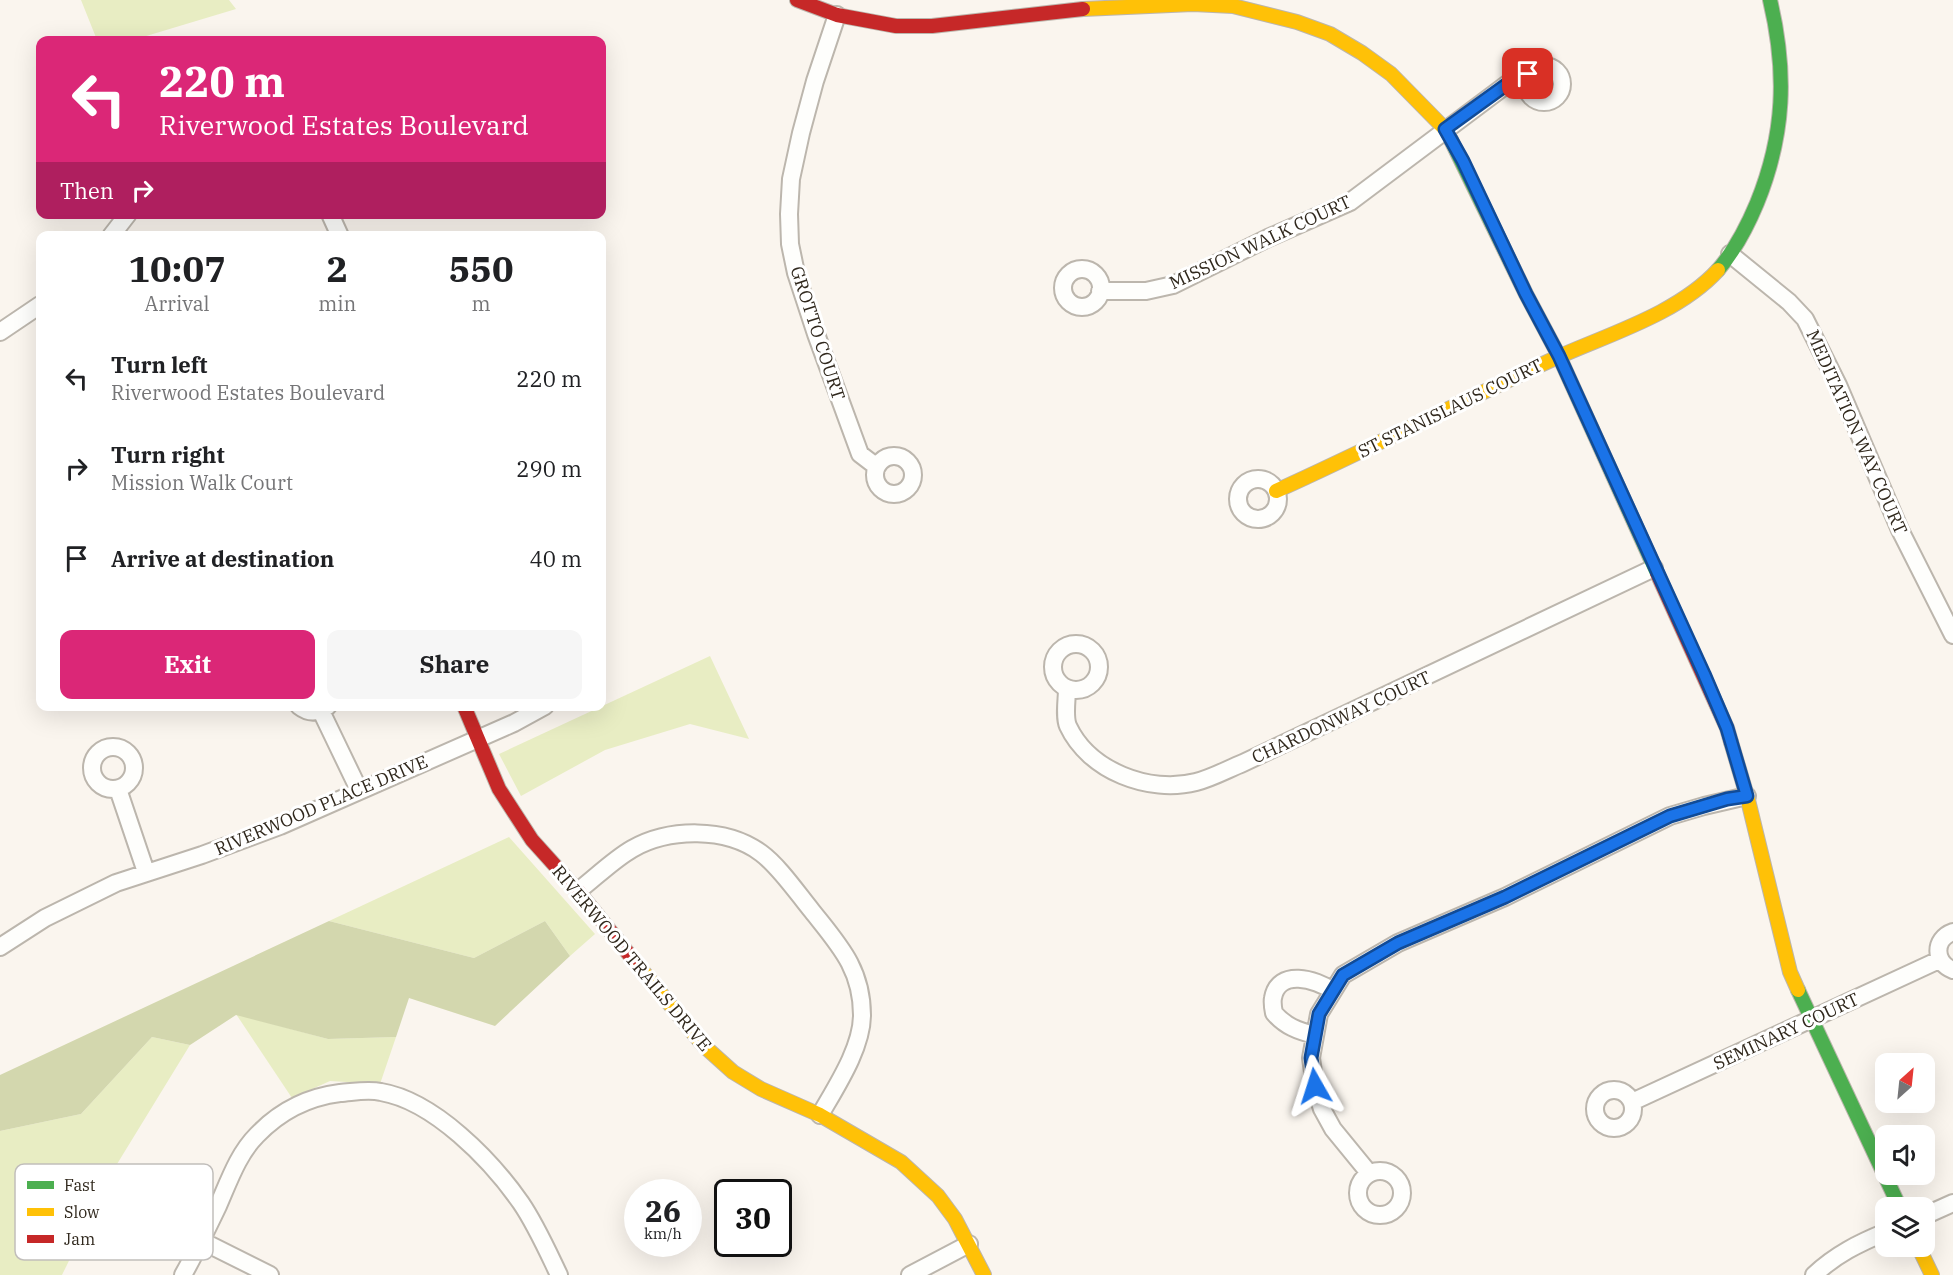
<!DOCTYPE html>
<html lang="en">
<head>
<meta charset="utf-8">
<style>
	body { margin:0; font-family:"IBM Plex Serif",serif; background:#f6f6f6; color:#202124; height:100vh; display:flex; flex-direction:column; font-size:22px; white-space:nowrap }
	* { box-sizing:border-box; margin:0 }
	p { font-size:20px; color:#757577 }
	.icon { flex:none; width:33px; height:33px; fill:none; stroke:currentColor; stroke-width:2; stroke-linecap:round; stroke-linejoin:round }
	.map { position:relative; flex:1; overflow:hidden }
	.details { position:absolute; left:36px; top:231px; width:570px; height:480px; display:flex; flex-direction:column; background:#fff; border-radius:12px; box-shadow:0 6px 24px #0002 }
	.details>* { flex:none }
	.top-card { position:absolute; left:36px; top:36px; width:570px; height:183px; border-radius:12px; box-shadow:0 6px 24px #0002; background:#db2777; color:#fff; overflow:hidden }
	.needle { width:39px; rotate:27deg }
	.fabs { position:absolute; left:1875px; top:1053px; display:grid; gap:12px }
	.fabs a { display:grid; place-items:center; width:60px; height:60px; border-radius:12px; background:#fff; box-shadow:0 6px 24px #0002; font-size:30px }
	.speed { position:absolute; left:624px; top:1179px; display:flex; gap:12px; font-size:30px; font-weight:700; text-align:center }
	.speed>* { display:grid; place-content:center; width:78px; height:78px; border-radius:50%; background:#fff; box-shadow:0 6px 24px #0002; line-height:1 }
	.speed small { font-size:15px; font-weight:400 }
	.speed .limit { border:3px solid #111; border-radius:9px; background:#fff; color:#111 }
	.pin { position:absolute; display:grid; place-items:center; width:51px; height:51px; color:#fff; margin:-26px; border-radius:12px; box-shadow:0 3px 9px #0006 }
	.me { position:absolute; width:66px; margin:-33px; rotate:354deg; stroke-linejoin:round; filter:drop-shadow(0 0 4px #0008) }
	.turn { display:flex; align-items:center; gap:21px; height:126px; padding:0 24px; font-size:27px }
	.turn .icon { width:78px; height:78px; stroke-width:2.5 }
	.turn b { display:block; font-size:42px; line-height:51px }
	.then { display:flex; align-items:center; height:57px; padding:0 24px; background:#0003; gap:12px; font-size:22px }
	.eta { display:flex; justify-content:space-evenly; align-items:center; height:102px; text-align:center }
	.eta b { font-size:36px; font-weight:700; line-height:42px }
	.cta { display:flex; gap:12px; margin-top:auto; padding:12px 24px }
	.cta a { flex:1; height:69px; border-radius:12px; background:#db2777; color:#fff; font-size:24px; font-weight:700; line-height:69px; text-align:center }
	.cta a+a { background:#f6f6f6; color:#202124 }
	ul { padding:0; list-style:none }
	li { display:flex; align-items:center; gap:18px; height:90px; padding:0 24px }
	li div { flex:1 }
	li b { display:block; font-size:22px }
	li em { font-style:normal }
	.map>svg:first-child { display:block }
	.green { fill:#e8edc3 }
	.forest { fill:#d3d7ae }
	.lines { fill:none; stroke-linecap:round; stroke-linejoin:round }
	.street-casing { stroke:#bcb6ad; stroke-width:20 }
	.fast-casing { stroke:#bcb6ad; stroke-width:16 }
	.slow-casing { stroke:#bcb6ad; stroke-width:16 }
	.jam-casing { stroke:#bcb6ad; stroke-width:16 }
	.street { stroke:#fefefc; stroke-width:16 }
	.fast { stroke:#4caf50; stroke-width:14 }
	.slow { stroke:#ffc107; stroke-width:14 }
	.jam { stroke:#c62828; stroke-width:14 }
	.route-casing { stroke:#114b97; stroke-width:15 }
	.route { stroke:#1a73e8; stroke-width:10 }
	.labels { text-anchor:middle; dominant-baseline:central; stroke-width:6; stroke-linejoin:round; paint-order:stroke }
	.street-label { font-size:18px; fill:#30281d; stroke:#fff }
	.key { fill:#fff; stroke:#c1bebb; stroke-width:1.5 }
	.key-label { font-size:16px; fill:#30281d }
</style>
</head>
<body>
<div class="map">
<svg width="1953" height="1275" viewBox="0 0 1953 1275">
	<rect width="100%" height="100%" fill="#faf5ee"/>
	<path class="green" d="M81,0H229L236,9L133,40H97Z
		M710,656L749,739L690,724L605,750L521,796L499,754Z
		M509,837L595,934L570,956L545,921L474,958L329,921Z
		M236,1014L328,1039L396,1037L380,1084L330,1081L292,1098Z
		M152,1037L190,1045L114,1169L62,1275H0V1131L81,1114Z"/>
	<path class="forest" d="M329,921L474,958L545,921L570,956L495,1026L409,998L396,1037L328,1039L236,1015L190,1045L152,1037L81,1114L0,1131V1075Z"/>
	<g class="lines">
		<g class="street-casing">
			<path id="street" d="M837,15L815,81L801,133L791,179L789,214L790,244L796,273L816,334L860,454L877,467
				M1526 84a18 18 0 1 1 36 0a18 18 0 1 1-36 0Z
				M330,214L340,236
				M111,236L128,214
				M1730,254L1789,302L1805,319L1838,385L1900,530L1953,635
				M1063 288a19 19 0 1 1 38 0a19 19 0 1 1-38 0Z
				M1100,291H1146L1173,285L1268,238L1350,202L1510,82L1525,81
				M0,332L40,305
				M875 475a19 19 0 1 1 38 0a19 19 0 1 1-38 0Z
				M1238 499a20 20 0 1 1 40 0a20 20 0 1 1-40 0Z
				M1053 667a23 23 0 1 1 46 0a23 23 0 1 1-46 0Z
				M1067,689C1067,699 1064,717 1068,726C1089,771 1149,794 1196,782C1212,778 1228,769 1243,763L1654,568
				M299,706C309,714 318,713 328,706
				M321,711L359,790
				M92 768a21 21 0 1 1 42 0a21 21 0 1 1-42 0Z
				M118,789L146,872
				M578,891C595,878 613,860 632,849C669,828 726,827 761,853C779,866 798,894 812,911C839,945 862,969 862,1015C862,1048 836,1087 820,1115
				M1953,932C1933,939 1934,963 1953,970
				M0,947L45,918L116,883L202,855L280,826L514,723L545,706
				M1315,1035C1298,1031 1285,1026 1274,1013C1273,1008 1272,1003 1273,998C1278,968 1316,979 1333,991
				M1595 1109a19 19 0 1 1 38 0a19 19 0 1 1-38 0Z
				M1632,1102L1939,960
				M1358 1193a22 22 0 1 1 44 0a22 22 0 1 1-44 0Z
				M1369,1173L1333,1129L1322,1109L1315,1086L1311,1058L1319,1014L1343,975L1398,943L1505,897L1670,816L1704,806L1747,796
				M1924,1216L1953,1203
				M202,1241L270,1275
				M183,1275C196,1252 207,1229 218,1206C229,1181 238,1154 257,1135C280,1111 308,1097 340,1093C354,1092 368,1089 381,1092C434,1101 491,1160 521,1203C536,1225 547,1250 559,1275
				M910,1275L969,1244
				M1814,1275C1835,1255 1859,1243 1886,1232"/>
		</g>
		<g class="fast-casing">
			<path id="fast" d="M1451,140L1526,294L1559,356L1657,573
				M1718,270C1735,250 1747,227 1757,203C1785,134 1787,72 1770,0
				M1798,990L1900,1208"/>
		</g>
		<g class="slow-casing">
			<path id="slow" d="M1083,9L1193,4L1233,6L1297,22L1330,34L1362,53L1391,74L1445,129L1451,140
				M1276,491C1367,450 1456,404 1547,362C1602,336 1676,316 1718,270
				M1731,742L1747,796L1790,972L1798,990
				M632,958L703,1045L733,1072L761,1089L820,1115L901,1162L938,1196L955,1219L984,1275
				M1918,1246L1932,1275"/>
		</g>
		<g class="jam-casing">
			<path id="jam" d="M797,0L837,15L896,26H932L1083,9
				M1657,573L1727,728L1731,742
				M464,706L499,789L532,840L578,891L632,958"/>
		</g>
		<use href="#street" class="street"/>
		<use href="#fast" class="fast"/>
		<use href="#slow" class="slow"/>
		<use href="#jam" class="jam"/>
	</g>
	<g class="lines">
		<g class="route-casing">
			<path id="route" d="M1315,1086L1311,1058L1319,1014L1343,975L1398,943L1505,897L1670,816L1727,799L1747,796L1727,728L1704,674L1559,356L1526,294L1463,161L1445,129L1510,82L1526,81L1528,74"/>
		</g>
		<use href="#route" class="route"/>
	</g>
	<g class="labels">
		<g class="street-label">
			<text transform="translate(1260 242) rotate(-25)">MISSION WALK COURT</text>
			<text transform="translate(818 333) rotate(72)">GROTTO COURT</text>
			<text transform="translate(1450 408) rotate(-26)">ST STANISLAUS COURT</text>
			<text transform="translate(1857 432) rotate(66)">MEDITATION WAY COURT</text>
			<text transform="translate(1341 717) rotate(-25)">CHARDONWAY COURT</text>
			<text transform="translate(321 805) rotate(-23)">RIVERWOOD PLACE DRIVE</text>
			<text transform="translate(632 958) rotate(50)">RIVERWOOD TRAILS DRIVE</text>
			<text transform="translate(1786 1031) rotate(-25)">SEMINARY COURT</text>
		</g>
	</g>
	<rect x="15" y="1164" width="198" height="96" rx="9" class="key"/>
	<rect x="27" y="1181" width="27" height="8" fill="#4caf50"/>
	<rect x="27" y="1208" width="27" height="8" fill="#ffc107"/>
	<rect x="27" y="1235" width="27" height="8" fill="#c62828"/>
	<g class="key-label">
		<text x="64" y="1191">Fast</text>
		<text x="64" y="1218">Slow</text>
		<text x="64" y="1245">Jam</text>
	</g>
</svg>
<div class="fabs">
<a><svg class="needle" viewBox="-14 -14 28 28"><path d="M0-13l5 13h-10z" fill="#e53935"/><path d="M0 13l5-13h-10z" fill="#757577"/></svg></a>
<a><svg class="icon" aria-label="sound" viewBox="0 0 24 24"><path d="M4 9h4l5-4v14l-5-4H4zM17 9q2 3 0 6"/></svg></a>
<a><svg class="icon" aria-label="layers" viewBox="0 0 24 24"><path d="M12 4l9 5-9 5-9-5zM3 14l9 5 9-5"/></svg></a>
</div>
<div class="speed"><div>26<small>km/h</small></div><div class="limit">30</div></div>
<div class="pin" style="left:1528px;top:74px;background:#d93025"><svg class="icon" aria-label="arrive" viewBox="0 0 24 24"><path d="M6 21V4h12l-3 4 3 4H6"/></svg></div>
<svg class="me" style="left:1315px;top:1086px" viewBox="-20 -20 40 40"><path d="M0-17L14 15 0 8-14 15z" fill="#1a73e8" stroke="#fff" stroke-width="4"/></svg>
<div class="top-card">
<div class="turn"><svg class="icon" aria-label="left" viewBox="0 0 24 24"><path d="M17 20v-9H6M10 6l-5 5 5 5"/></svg><div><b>220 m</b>Riverwood Estates Boulevard</div></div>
<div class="then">Then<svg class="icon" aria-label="right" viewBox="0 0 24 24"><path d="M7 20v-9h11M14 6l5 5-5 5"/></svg></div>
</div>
<section class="details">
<div class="eta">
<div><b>10:07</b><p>Arrival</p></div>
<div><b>2</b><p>min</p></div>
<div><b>550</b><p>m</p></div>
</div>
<ul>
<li><svg class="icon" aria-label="left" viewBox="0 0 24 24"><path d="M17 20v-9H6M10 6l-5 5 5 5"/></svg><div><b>Turn left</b><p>Riverwood Estates Boulevard</p></div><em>220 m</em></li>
<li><svg class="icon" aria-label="right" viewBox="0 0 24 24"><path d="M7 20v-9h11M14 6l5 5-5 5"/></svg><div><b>Turn right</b><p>Mission Walk Court</p></div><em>290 m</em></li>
<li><svg class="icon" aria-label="arrive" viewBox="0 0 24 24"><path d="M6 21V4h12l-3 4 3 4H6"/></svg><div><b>Arrive at destination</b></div><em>40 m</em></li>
</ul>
<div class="cta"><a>Exit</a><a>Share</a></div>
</section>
</div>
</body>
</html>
